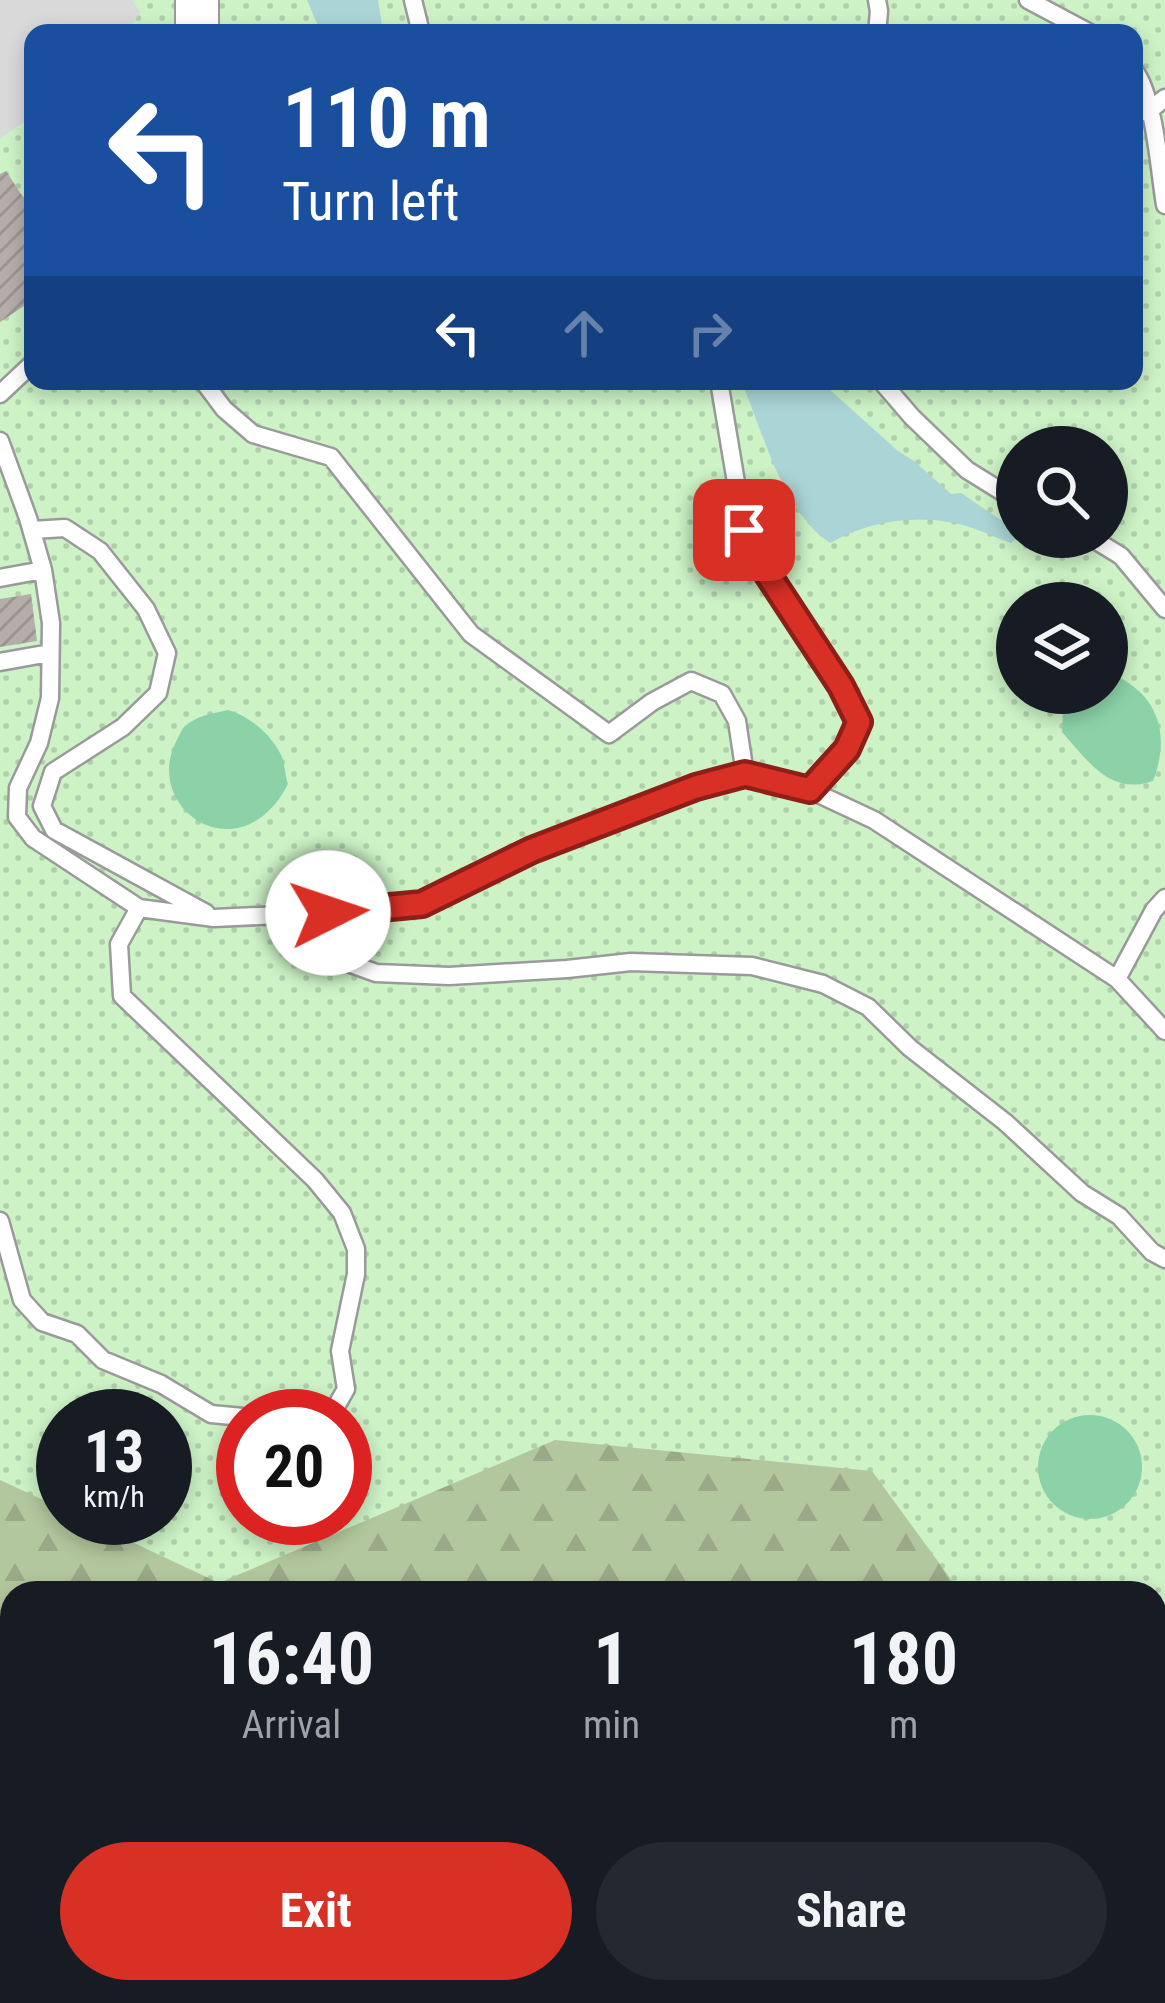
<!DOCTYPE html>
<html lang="en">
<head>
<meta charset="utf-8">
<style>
	body { margin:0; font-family:"Roboto Condensed",sans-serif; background:#242831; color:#f1f3f6; height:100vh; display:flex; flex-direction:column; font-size:45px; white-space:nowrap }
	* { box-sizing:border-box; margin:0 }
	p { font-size:39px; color:#9ea1a6 }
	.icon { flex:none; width:66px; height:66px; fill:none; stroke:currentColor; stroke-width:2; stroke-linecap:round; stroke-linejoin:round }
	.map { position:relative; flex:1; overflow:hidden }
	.details { position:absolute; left:0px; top:1581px; width:1167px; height:423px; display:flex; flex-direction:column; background:#171b24; border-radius:36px 36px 0 0; box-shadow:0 6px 18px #0003 }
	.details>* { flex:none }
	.top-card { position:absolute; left:24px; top:24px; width:1119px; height:366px; border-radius:24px; box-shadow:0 6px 18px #0003; background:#1a4fa0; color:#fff; overflow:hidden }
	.controls { position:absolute; left:996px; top:426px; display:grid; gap:24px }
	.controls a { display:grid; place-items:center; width:132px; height:132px; border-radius:50%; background:#171b24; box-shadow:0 6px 18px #0003; font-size:60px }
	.speed { position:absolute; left:36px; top:1389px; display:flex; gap:24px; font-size:60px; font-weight:700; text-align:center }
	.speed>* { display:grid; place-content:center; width:156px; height:156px; border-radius:50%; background:#171b24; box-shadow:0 6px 18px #0003; line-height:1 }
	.speed small { font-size:30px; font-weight:400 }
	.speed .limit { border:18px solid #d22; background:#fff; color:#111 }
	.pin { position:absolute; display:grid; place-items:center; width:102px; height:102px; color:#fff; margin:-51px; border-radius:24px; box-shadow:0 6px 18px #0006 }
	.me { position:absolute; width:132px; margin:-66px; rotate:86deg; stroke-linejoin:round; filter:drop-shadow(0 0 9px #0008) }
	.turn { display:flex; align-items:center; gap:42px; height:252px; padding:0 60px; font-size:54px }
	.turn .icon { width:156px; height:156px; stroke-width:2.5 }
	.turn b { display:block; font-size:84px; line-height:102px }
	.lanes { display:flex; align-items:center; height:114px; padding:0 60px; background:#0003; justify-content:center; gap:60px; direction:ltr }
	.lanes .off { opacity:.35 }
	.eta { display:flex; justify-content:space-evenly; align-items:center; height:204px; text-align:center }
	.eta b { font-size:72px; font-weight:700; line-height:84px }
	.button { display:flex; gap:24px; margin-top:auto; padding:24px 60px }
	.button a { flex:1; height:138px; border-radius:72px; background:#d93025; color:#fff; font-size:48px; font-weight:700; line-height:138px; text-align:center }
	.button a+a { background:#242831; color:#f1f3f6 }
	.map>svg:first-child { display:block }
	.forest { fill:url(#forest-firs) }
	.park { fill:url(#park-dots); fill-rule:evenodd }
	.pitch { fill:#8cd2a8 }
	.parking { fill:#d9d9d9 }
	.water { fill:#aad4d5 }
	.building { fill:url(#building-hatch) }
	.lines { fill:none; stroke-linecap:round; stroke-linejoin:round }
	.service-casing { stroke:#9a9a9a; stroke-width:21 }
	.minor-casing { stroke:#9a9a9a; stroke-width:38 }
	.tertiary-casing { stroke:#9a9a9a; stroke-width:46 }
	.service { stroke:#fff; stroke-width:16 }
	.minor { stroke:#fff; stroke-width:33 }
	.tertiary { stroke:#fff; stroke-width:42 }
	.route-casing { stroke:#8d1f18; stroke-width:30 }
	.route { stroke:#d93025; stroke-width:21 }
</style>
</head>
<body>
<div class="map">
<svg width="1165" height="2003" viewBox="0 0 1165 2003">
	<defs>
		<pattern id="forest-firs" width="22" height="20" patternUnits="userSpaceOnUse" patternTransform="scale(3)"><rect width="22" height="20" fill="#b3c79e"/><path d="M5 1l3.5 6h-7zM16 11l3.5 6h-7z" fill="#9aaa88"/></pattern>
		<pattern id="park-dots" width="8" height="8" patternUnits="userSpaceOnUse" patternTransform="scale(3)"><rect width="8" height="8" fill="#ccf2c6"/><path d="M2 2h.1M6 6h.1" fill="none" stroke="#afcfaa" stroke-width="1.8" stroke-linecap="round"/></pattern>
		<pattern id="building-hatch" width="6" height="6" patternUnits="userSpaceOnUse" patternTransform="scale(3)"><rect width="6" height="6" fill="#b6adaa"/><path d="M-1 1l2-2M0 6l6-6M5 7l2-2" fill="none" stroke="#9c9492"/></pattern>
	</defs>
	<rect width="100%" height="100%" fill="#ede8e4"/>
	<path class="forest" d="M495,1199L1044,1593H12V1825L0,1812V1322L63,1416V1518H345Z
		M1165,1625V2003H1105L1095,1992H1155V1630Z
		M167,1992H429L424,2003H177Z"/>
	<path class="park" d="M0,0H1165V1627L1155,1628V1593H961L872,1471L555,1440L219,1583L81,1518H165V1416H63V1509L0,1480ZM33,33H1134V381H33ZM1017,447H1107V537H1017ZM1017,603H1107V693H1017ZM243,1416H345V1518H243Z"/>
	<path class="pitch" d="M1107,674C1121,676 1131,684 1141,693C1165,718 1165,749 1153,781C1110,796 1088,761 1062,732L1063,710L1074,693H1107Z
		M228,710C249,716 271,734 281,755C285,763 285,776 288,784C241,875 144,811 175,744C176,742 182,729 184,727C195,716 214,713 228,710Z
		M1038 1467a52 52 0 1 1 104 0a52 52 0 1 1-104 0Z"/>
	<path class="parking" d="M0,0H132L140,12L128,33H33V116L0,138Z"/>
	<path class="water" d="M307,0H378L383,33H321Z
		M741,381H820L898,451L914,461L951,494L961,493L1011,527L1017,538L1011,543C991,536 970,525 949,522C907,515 866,523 830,543C781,510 764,433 741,381Z"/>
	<path class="building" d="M6,171L23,197L33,190V300L0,322V174Z
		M31,594L37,641L0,647V599Z"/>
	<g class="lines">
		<g class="service-casing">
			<path id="service" d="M413,0L421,33
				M877,0L879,11L877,33
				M1028,0L1090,33
				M1134,70C1155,99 1159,168 1165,205
				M1134,113L1149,111L1165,98
				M203,381L224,409L253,434L331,457L471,634L609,734L652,702L691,681L722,694L737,721L745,774
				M719,381L744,530L753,552L841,686L859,722L846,749L810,790
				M881,381L912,417L967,470L1017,501
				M0,394L33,363
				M0,441L28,518L43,570L51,623L50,698L39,743L18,788L17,817L33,838L139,908L214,918L370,911L422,904L532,850L696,787L745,774L810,790L874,820L1117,979
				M32,530L65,528L100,551L146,609L167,653L158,693L123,727L53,772L42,806L54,830L206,913
				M1090,537L1121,556L1165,609
				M0,578L43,570
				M0,662L50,653
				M1165,898L1154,910L1117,979L1165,1031
				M139,908L119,944L122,996L315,1180L342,1213L356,1249V1274L340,1351L346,1389L334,1410L320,1416
				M287,915L351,964L376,973L449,976L567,969L631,962L752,966L823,984L868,1007L910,1048L1005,1122L1082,1193L1119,1216L1152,1252L1165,1259
				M0,1221L22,1300L42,1322L77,1334L103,1360L161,1384L211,1414L243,1417"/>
		</g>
		<g class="minor-casing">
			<path id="minor" d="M0,1879L12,1897
				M65,1992L69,2003"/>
		</g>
		<g class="tertiary-casing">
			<path id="tertiary" d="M197,33V0"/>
		</g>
		<use href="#service" class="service"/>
		<use href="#minor" class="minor"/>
		<use href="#tertiary" class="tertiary"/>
	</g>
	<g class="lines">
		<g class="route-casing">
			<path id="route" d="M328,913L422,904L532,850L696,787L745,774L810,790L847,749L859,722L841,686L753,552L744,530"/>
		</g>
		<use href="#route" class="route"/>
	</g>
</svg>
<div class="controls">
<a><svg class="icon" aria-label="search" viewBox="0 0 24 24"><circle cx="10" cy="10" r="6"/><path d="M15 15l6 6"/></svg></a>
<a><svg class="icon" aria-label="layers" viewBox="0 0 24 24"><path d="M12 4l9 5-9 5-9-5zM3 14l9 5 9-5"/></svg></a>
</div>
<div class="speed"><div>13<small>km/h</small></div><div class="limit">20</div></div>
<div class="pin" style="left:744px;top:530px;background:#d93025"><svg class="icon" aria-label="arrive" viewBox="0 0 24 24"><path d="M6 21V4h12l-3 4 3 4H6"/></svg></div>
<svg class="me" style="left:328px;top:913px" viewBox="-20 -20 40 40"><circle r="19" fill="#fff"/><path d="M0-13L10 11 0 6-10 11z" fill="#d93025"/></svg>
<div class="top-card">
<div class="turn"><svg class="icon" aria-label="left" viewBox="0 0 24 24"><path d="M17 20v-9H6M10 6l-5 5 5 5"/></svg><div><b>110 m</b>Turn left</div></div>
<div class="lanes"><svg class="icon" aria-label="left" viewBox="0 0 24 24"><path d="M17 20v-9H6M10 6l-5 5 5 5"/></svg><svg class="icon off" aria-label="ahead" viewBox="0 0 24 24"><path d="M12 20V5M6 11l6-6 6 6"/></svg><svg class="icon off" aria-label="right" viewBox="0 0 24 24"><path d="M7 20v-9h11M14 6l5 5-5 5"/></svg></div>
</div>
<section class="details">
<div class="eta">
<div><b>16:40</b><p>Arrival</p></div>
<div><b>1</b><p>min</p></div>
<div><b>180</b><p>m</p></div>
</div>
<div class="button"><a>Exit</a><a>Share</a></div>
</section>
</div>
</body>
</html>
